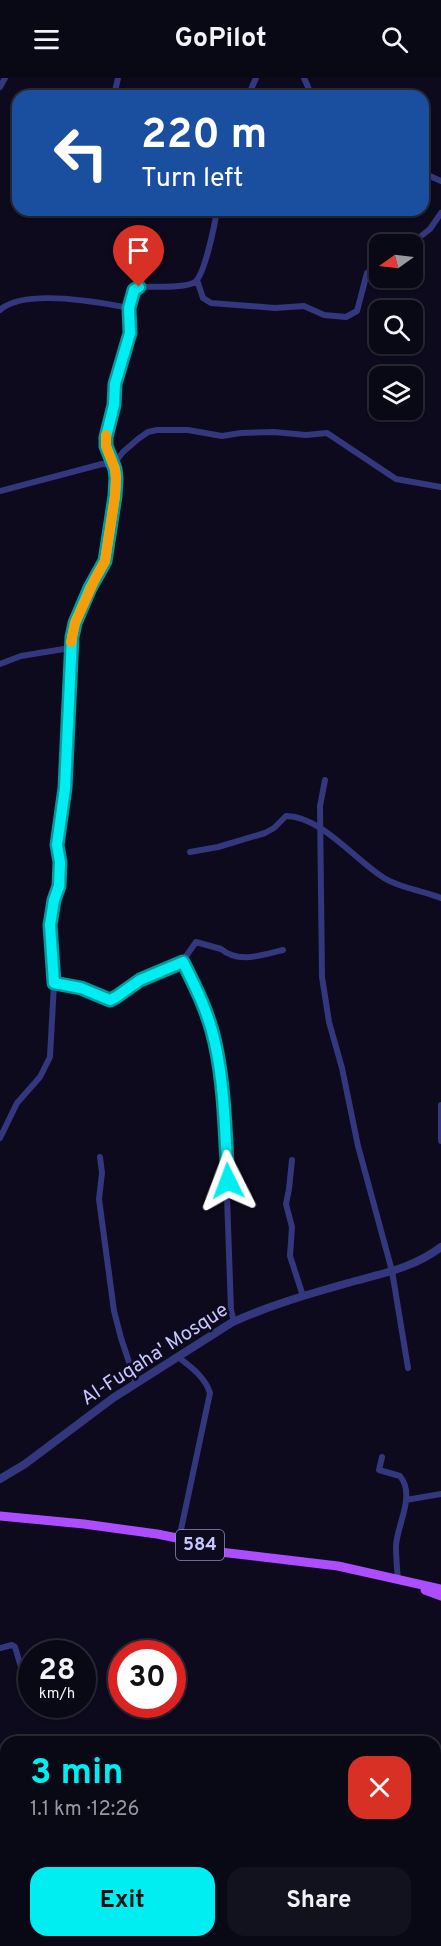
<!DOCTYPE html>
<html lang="en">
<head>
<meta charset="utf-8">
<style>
	body { margin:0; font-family:Overpass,sans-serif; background:#12111e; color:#f1f3f6; height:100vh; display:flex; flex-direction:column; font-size:22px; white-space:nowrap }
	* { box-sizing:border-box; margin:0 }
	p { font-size:20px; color:#999aa0 }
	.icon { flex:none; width:33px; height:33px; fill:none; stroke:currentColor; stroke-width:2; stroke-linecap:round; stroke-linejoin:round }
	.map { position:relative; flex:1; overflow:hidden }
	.side { position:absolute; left:0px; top:1658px; width:441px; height:212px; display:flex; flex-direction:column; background:#090815; border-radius:18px 18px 0 0; box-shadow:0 2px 4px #0004,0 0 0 2px #292934 }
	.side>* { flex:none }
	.hud { position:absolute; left:12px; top:12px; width:417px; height:126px; border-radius:18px; box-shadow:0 2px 4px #0004,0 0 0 2px #292934; background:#1a4fa0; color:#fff; overflow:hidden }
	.needle { width:39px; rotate:256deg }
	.tools { position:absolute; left:369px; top:156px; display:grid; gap:12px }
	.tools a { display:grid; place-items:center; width:54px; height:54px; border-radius:12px; background:#090815; box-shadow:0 2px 4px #0004,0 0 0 2px #292934; font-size:30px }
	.speed { position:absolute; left:18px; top:1562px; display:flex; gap:12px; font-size:30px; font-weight:700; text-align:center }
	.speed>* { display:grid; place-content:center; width:78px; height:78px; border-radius:50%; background:#090815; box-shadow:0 2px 4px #0004,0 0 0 2px #292934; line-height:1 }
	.speed small { font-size:15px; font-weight:400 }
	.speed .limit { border:9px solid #d22; background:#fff; color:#111 }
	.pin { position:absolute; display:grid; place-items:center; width:51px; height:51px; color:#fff; margin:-62px -26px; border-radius:50% 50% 50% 0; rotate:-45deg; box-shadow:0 0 6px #0007 }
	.pin .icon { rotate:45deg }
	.me { position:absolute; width:66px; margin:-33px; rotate:357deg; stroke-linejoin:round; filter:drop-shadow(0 0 4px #0008) }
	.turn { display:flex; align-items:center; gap:21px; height:126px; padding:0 30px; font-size:27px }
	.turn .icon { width:78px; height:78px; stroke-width:2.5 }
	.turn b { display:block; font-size:42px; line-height:51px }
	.round { display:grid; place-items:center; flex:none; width:63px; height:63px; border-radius:18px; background:#12111e }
	.head { display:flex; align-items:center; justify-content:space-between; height:102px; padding:0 30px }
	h1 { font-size:36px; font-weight:700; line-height:45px; color:#00eef1 }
	.primary-button { display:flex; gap:12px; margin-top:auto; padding:12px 30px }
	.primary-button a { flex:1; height:69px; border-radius:18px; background:#00eef1; color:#111; font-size:24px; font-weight:700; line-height:69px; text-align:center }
	.primary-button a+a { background:#12111e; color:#f1f3f6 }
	header { display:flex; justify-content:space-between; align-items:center; height:78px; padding:0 30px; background:#090815; font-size:27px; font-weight:700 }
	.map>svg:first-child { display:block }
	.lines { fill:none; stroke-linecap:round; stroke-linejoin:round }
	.minor { stroke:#33377e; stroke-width:6 }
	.tertiary { stroke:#33377e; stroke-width:8 }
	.primary { stroke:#ac4dff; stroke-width:9 }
	.route-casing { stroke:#009b9d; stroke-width:15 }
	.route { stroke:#00eef1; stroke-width:10 }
	.slow { stroke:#f59e0b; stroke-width:10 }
	.labels { text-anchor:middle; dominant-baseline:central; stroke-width:5; stroke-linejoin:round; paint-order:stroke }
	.shield { fill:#0c0a1c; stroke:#8f8ebb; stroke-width:1.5 }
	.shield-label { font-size:18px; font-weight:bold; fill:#c7c6ff }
	.street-label { font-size:20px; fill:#c7c6ff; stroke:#0c0a1c }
</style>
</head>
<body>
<header><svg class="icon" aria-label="menu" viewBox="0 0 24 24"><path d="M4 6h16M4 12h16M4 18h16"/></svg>GoPilot<svg class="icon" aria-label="search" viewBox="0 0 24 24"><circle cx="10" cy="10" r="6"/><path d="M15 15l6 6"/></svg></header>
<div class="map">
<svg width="441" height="1868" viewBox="0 0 441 1868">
	<rect width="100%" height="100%" fill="#0c0a1c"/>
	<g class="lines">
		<path class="minor" d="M304,0L312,18
			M0,9L5,0
			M114,18L118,0
			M248,18L256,0
			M423,95L441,103
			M411,166L430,151L441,135
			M197,202L203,220L211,225L275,230L304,228L324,237L346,239L357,233L367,195L380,188
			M0,232C24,210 99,224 129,230
			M0,413L102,386L113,387L123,374L138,361L148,354L157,352H188L222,358L241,355L274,354L306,357L327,355L396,401L441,409
			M0,586L21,578L70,570
			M325,702L320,728L322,899L329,944L342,990L358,1068L392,1193L408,1290
			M190,774L218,769L265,755L274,750L286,738C321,738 356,783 384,800C402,811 422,812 441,820
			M183,884L203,924L215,965L224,1033L231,1232L234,1244
			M54,905L81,910L110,922L116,919L140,902L182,884L196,864L221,871C239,886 262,877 283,872
			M441,1027V1063
			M0,1060L17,1025L40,999L50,979L54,905L49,856L51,836L59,808L60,784L57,767L65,710L70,621V570L75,545L95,501L105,484L115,418L116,400L115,391L106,368V359L114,327L115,306L130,255L129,230L134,212L139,209C153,208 184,211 195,204C205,196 215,145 217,132
			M100,1079L102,1095L99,1121L114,1233L121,1260L136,1305
			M292,1082L289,1111L286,1126L292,1149L290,1178L303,1218
			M178,1279C191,1289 205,1299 210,1315L179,1461
			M382,1379L379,1392L400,1398C416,1418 397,1446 396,1468C396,1479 397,1491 398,1502
			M406,1422L441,1416
			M0,1570L12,1567L15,1569L24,1599
			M0,1700L6,1701
			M0,1858L11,1868
			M408,1863L409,1868
			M240,1868L241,1863"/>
		<path class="tertiary" d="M0,1401L25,1386L113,1320L231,1245C267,1228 309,1216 348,1205C380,1196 414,1190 441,1169
			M435,1775L441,1776
			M0,1825L6,1824"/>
		<path class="primary" d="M0,1438L84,1446L157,1456L187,1462L220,1474L338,1488L441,1511
			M425,1512L441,1518"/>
	</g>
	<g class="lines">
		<g class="route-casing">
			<path id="route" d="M139,209L134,212L129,230L130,255L115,306L114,327L106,359V368L115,391L116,400L115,418L105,483L90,510L75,545L72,559L65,710L57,767L60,784L59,808L54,822L50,847L54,905L81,910L110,922L116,919L140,902L183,884C196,910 209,936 215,965C225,1010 225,1058 228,1103"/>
		</g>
		<use href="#route" class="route"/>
		<path class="slow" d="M71,564L75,545L95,501L105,483L115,418L116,400L115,391L106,368V357"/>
	</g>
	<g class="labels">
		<rect class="shield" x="176" y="1452" width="48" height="30" rx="4.5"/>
		<g class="shield-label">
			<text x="200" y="1467">584</text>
		</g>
		<g class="street-label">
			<text transform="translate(155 1277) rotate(-33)">Al-Fuqaha' Mosque</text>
		</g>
	</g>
</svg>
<div class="tools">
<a><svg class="needle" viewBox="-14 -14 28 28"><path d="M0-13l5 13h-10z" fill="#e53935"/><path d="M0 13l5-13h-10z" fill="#999aa0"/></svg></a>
<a><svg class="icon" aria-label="search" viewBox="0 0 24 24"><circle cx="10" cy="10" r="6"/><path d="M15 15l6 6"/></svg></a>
<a><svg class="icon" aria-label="layers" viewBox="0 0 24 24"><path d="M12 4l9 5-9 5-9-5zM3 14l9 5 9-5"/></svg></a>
</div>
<div class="speed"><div>28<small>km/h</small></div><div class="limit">30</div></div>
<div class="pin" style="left:139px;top:209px;background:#d93025"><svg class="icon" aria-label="arrive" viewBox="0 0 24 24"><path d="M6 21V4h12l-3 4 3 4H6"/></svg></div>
<svg class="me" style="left:228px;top:1103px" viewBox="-20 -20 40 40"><path d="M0-17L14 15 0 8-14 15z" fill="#00eef1" stroke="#fff" stroke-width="4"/></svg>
<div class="hud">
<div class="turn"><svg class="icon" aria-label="left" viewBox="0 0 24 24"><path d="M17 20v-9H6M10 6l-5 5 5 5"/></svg><div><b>220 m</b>Turn left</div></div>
</div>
<section class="side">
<div class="head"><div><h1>3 min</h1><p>1.1 km · 12:26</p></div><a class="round" style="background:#d93025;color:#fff"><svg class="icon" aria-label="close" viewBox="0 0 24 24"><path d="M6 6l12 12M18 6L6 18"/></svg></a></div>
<div class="primary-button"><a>Exit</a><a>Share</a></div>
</section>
</div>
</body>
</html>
